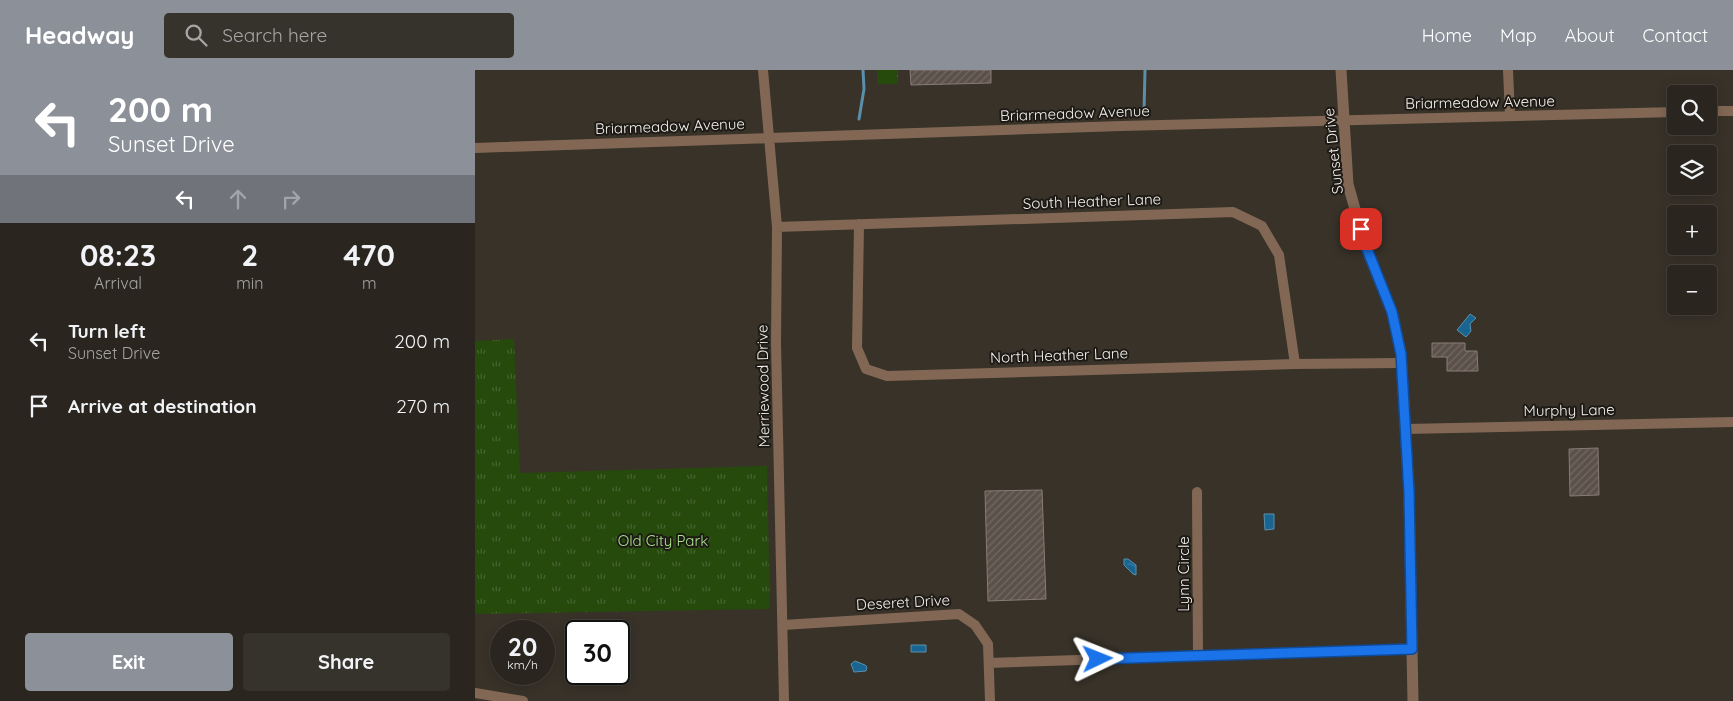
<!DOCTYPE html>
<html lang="en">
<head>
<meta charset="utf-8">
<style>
	body { margin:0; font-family:Quicksand,sans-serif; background:#36322c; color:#f1f3f6; height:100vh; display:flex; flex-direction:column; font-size:19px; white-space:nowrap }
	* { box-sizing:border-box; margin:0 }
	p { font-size:16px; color:#a5a5a4 }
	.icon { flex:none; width:28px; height:28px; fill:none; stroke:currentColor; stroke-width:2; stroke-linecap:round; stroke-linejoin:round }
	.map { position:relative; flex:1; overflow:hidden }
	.drawer { display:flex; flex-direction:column; background:#2a261f; width:475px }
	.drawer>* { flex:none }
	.top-card { background:#8c9099; color:#fff; overflow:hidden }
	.tools { position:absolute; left:1192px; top:15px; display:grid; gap:10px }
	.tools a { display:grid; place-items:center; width:50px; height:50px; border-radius:5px; background:#2a261f; box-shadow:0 2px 12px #0003,0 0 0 1px #46433d; font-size:25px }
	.speed { position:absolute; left:15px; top:550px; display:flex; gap:10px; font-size:25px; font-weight:700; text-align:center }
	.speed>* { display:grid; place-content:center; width:65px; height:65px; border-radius:50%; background:#2a261f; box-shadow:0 2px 12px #0003,0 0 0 1px #46433d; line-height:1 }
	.speed small { font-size:12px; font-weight:400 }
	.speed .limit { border:2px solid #111; border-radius:8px; background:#fff; color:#111 }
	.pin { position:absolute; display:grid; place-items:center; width:42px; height:42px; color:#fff; margin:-21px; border-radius:10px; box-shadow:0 2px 8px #0006 }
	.me { position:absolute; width:55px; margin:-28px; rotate:88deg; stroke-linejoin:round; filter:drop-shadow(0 0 4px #0008) }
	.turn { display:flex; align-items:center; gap:18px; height:105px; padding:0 25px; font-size:22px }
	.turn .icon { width:65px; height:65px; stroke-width:2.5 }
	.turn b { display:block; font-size:35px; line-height:42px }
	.lanes { display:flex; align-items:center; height:48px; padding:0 25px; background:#0003; justify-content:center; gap:25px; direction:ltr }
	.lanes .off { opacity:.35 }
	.eta { display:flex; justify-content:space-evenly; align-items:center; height:85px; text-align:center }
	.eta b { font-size:30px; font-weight:800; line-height:35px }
	.button { display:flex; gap:10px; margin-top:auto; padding:10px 25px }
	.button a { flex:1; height:58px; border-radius:5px; background:#8c9099; color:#fff; font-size:20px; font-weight:800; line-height:58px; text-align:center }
	.button a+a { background:#36322c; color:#f1f3f6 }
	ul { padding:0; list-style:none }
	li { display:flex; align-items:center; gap:15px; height:65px; padding:0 25px }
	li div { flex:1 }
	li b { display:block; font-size:19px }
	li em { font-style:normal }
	header { display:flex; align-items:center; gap:30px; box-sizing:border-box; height:70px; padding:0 25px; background:#8c9099; color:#fff }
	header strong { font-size:24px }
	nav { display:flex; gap:28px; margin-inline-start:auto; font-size:18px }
	.search { width:350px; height:45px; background:#36322c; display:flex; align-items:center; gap:12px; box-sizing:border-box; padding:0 18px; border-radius:5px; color:#a5a5a4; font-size:19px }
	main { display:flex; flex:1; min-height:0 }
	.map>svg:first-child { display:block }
	.grass { fill:url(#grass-tufts) }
	.water { fill:url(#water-ripples); stroke:#5a8fac }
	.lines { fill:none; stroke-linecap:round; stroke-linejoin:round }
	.stream { stroke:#5a8fac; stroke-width:3 }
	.building { fill:url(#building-hatch); stroke:#897c76 }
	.minor { stroke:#826854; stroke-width:10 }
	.tertiary { stroke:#826854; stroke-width:11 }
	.route-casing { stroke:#114b97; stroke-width:12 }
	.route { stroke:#1a73e8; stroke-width:9 }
	.labels { text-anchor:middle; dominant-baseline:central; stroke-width:4; stroke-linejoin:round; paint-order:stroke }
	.street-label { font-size:15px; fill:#f5f1eb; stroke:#1d1a16 }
	.park-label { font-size:15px; fill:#a9e28a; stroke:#1d1a16 }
</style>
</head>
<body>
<header>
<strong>Headway</strong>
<div class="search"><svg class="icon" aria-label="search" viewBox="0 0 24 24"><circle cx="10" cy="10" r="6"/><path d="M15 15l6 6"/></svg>Search here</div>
<nav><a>Home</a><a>Map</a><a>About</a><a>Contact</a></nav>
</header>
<main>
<section class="drawer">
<div class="top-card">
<div class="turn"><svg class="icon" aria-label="left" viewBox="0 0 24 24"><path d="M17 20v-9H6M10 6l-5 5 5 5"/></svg><div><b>200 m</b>Sunset Drive</div></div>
<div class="lanes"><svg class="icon" aria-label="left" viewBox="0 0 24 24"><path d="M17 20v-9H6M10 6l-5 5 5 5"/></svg><svg class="icon off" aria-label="ahead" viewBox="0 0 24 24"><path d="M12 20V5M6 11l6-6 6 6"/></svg><svg class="icon off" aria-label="right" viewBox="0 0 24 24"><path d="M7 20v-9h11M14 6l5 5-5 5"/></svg></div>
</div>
<div class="eta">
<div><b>08:23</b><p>Arrival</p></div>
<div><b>2</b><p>min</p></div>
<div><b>470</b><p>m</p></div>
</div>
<ul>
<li><svg class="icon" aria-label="left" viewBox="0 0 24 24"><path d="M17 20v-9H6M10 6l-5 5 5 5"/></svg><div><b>Turn left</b><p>Sunset Drive</p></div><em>200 m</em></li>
<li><svg class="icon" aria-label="arrive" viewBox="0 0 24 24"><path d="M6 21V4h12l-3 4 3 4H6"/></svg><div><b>Arrive at destination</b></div><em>270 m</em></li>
</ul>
<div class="button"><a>Exit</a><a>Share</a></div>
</section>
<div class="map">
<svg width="1258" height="631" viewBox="0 0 1258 631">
	<defs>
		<pattern id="grass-tufts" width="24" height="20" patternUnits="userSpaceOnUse" patternTransform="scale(1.25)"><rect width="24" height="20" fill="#26490c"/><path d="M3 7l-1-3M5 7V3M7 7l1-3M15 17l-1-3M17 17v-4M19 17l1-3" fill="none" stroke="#466430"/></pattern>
		<pattern id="water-ripples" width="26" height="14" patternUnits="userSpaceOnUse" patternTransform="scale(1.25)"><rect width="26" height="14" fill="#186591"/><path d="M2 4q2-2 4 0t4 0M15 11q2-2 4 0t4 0" fill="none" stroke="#3a7ca1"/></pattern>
		<pattern id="building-hatch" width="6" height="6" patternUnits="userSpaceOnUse" patternTransform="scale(1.25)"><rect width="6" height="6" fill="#5b504a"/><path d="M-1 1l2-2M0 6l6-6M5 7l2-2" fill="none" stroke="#736a64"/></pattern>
	</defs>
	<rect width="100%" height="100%" fill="#383229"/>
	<path class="grass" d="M402,0H423V14H402Z
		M39,269L45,403L292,396L295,539L0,544V271Z"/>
	<path class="water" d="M995,244L1001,248L995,254L996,261L991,267L982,260Z
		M789,444H799V459L790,460Z
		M649,489H653L661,495V505L658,504L649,495Z
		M436,575H451V582H436Z
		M380,591L390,595L392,597L391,601L379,602L376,594Z"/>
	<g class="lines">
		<path class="stream" d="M669,42L670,0
			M384,49L389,19L388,0"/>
	</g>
	<path class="building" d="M435,0H516V13L436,15Z
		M957,273H990V281H1002L1003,301H972V287H957Z
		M1123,378L1124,425L1095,426L1094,379Z
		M567,420L571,529L513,531L510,421Z"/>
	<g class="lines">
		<path class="minor" d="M288,0L302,157L301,273L309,631
			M1033,0L1035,46
			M1234,41H1258
			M0,78L646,56L1201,42
			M384,154L382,278L391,299L412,306L820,294L926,293
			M302,157L758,142L787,156L804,185L820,294
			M930,359L1258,352
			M722,422L723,586
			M308,555L484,544L500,555L513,574L515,631
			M514,593L937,579
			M0,623L48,631"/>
		<path class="tertiary" d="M866,0L873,114L890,175L917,242L926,284L934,422L938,631"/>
	</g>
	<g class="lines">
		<g class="route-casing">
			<path id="route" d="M623,589L937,579L934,422L926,284L917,242L890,174L886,159"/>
		</g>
		<use href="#route" class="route"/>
	</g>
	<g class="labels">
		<g class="street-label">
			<text transform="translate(1005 32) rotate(-1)">Briarmeadow Avenue</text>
			<text transform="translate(600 43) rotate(-2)">Briarmeadow Avenue</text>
			<text transform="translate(195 56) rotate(-2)">Briarmeadow Avenue</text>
			<text transform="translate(858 81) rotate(-96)">Sunset Drive</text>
			<text transform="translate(617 131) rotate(-2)">South Heather Lane</text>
			<text transform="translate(584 285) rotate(-2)">North Heather Lane</text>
			<text transform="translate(288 316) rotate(-91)">Merriewood Drive</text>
			<text transform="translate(1094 340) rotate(-1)">Murphy Lane</text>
			<text transform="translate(708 504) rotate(-90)">Lynn Circle</text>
			<text transform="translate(428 532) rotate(-3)">Deseret Drive</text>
		</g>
		<g class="park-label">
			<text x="188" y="470">Old City Park</text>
		</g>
	</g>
</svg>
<div class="tools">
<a><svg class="icon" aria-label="search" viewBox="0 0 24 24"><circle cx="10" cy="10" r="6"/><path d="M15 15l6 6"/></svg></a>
<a><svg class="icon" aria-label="layers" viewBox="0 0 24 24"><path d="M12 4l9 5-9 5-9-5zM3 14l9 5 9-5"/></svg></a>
<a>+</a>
<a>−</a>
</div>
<div class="speed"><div>20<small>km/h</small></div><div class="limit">30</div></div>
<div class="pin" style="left:886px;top:159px;background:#d93025"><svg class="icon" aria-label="arrive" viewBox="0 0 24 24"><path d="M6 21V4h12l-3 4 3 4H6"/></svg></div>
<svg class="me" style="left:623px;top:589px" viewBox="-20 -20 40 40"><path d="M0-17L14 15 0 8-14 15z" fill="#1a73e8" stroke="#fff" stroke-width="4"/></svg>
</div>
</main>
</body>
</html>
